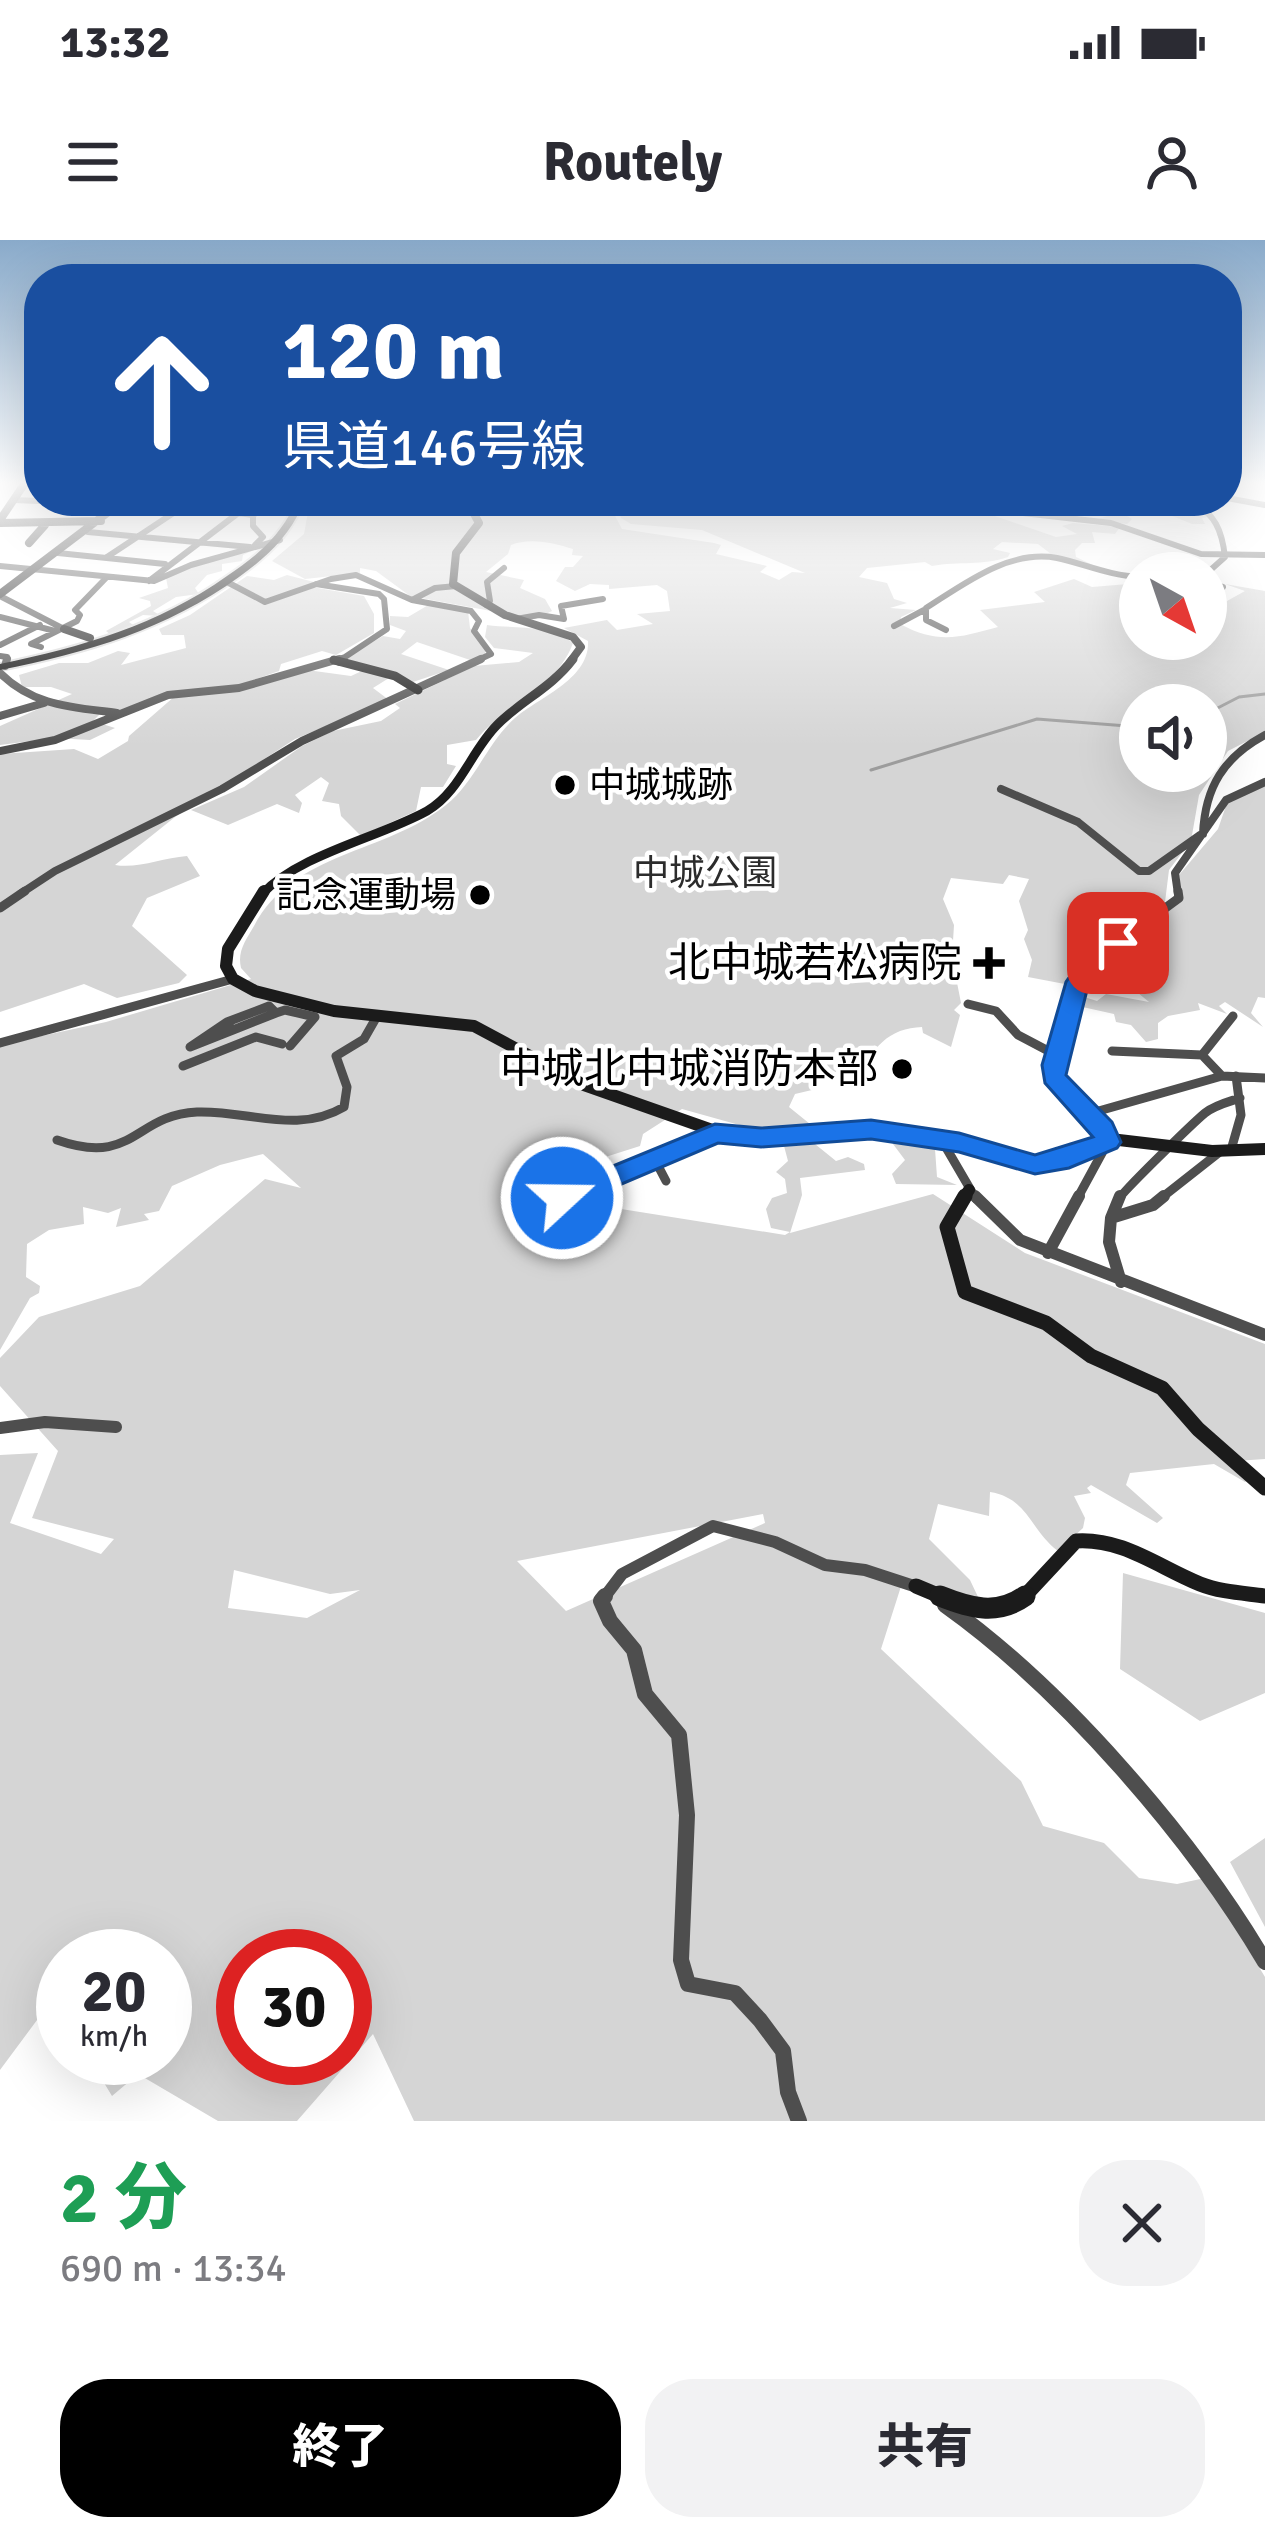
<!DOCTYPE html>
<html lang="ja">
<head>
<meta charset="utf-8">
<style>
	body { margin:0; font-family:Signika,"Noto Sans JP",sans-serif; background:#f2f2f3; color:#2b2b33; height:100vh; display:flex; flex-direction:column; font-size:45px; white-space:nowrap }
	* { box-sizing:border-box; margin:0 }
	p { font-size:39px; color:#7c7c81 }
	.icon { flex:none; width:66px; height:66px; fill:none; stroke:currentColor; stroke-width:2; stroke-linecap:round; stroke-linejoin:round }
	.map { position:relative; height:1881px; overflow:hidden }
	.side { display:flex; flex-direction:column; background:#fff; flex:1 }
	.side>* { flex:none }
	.banner { position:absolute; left:24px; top:24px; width:1218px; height:252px; border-radius:48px; box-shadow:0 12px 48px #0002; background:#1a4fa0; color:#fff; overflow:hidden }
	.needle { width:78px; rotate:140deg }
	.controls { position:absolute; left:1119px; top:312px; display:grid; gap:24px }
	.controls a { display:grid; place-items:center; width:108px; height:108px; border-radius:50%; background:#fff; box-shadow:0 12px 48px #0002; font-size:60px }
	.speed { position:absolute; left:36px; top:1689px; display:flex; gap:24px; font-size:60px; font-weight:700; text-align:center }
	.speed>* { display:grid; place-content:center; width:156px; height:156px; border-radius:50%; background:#fff; box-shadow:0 12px 48px #0002; line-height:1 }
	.speed small { font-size:30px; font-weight:400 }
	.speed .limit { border:18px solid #d22; background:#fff; color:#111 }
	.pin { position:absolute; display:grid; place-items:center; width:102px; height:102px; color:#fff; margin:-51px; border-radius:24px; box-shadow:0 6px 18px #0006 }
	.me { position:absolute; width:132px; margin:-66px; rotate:69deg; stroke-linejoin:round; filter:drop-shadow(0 0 9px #0008) }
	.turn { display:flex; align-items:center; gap:42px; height:252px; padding:0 60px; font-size:54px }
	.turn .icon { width:156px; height:156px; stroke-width:2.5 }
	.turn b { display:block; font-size:84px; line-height:102px }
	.round { display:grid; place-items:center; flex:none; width:126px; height:126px; border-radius:48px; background:#f2f2f3 }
	.overview { display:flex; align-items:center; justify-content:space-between; height:204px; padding:0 60px }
	h1 { font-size:72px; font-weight:800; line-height:90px; color:#1e9e55 }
	.action { display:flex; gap:24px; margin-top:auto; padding:24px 60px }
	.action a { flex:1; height:138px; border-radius:48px; background:#000; color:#fff; font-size:48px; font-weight:800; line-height:138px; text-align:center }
	.action a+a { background:#f2f2f3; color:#2b2b33 }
	.status { display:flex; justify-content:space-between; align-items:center; height:84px; padding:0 60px; background:#fff; direction:ltr }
	.status svg { height:33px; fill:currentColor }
	header { display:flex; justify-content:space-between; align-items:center; height:156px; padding:0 60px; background:#fff; font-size:54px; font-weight:800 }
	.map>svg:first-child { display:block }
	.green { fill:#d5d5d5; fill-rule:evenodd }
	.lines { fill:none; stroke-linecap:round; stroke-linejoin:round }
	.stream { stroke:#9c9c9c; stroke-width:3 }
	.highway-casing { stroke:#dbdbdb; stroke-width:4 }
	.street-far4 { stroke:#4e4e4e; stroke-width:6 }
	.street-far3 { stroke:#4e4e4e; stroke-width:8 }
	.street-far2 { stroke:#4e4e4e; stroke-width:9 }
	.street-far1 { stroke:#4e4e4e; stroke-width:12 }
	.street { stroke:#4e4e4e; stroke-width:16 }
	.secondary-far4 { stroke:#1b1b1b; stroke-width:8 }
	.secondary-far3 { stroke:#1b1b1b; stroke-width:9 }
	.secondary-far2 { stroke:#1b1b1b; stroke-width:12 }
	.secondary-far1 { stroke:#1b1b1b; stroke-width:15 }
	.secondary { stroke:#1b1b1b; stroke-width:21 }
	.highway { fill:#000; fill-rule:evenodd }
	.route { fill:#1a73e8; stroke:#114b97; stroke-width:3 }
	.poi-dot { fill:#000; stroke:#fff; stroke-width:4.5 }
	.labels { text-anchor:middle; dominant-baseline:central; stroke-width:9; stroke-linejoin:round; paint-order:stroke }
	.far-poi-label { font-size:36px; fill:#000; stroke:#fff; text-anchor:start }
	.far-park-label { font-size:36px; fill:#2c2c2c; stroke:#fff }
	.poi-label { font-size:42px; fill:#000; stroke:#fff; text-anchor:end }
</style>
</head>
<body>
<div class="status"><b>13:32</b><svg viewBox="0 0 49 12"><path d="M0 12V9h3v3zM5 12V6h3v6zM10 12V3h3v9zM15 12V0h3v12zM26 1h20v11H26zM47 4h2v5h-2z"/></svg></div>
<header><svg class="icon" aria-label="menu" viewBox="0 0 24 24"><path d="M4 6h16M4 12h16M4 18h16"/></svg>Routely<svg class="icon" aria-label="person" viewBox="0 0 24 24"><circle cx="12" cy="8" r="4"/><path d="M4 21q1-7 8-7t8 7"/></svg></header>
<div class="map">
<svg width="1265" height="1881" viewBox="0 0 1265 1881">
	<rect width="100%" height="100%" fill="#fff"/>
	<path class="green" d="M310,261H447L444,270L481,268L480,264L490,262L607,261L622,289L714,303L721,305L716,314L767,326L760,332L779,340L792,332L805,333L702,290L631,284L621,278L615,261H1056L1049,270L980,271L1056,297L1077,294L1062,286L1073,283L1120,287L1115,294L1092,292L1095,303H1082L1075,310L1076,317L1097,327L1051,314L1038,304L1002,302L993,309L1010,313L1008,317C982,326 959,321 932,326L925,322L867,328L859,337L887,343L894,359L907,363L890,368L916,370L901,377L900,384C939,405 961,397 998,387L980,370L1045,362L1034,352L1074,339L1092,347L1140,343V399H1206V345L1216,347L1211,353L1227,361L1245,351L1225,344L1265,351V492L1228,511L1199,555L1191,601L1169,630L1165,662L1130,692L1109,702L1070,745L1028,737L1032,720L1024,699L1028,690L1019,661L1029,639L1009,635L1003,644L951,638L943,659L954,685L952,717L961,763L954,770L960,775L951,807L923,793L922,787C890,788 869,807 861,843L827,831L812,850L795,854L789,867L810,884L750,888L682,869L643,894L640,906L530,941L535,961H571L785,995L790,992L771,988L766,969L772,958L787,953L785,939L776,932L788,921L784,906L810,900L836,921L848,917L864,924L865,930L800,938L802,955L790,993L933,954L1025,1013L1265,1104V1219L1236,1221L1251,1238L1245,1242L1214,1224L1130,1233L1126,1245L1163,1278L1157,1283L1091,1245L1087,1248L1091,1253L1074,1256L1085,1278L1083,1288L1058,1311C1030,1290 1028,1258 990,1252L989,1276L938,1264L929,1299L970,1340L979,1359L904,1337L881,1409L1021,1541L1043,1586L1104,1603L1139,1638L1177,1644L1205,1638L1265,1737V1881H414L373,1794L297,1881H218L138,1834L112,1856L89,1818H165V1716H121L104,1690L84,1716H63V1745L0,1830V1215L38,1213L10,1283L101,1314L114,1299L32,1278L58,1211L0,1146V1118L39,1077L140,1046L265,939L301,948L263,914L220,925L172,946L159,971L144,974L149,980L116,987L121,968L108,973L83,967L84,984L49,990L27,1004L26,1037L40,1046L39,1053L30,1058L0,1110V805L106,782L251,739L241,728C237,711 246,700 254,686C294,611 385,614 446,565C475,542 487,503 515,478C539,457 590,439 588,401L564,388L607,380L617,390L653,384L637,374L670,371L667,351L657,345L609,349V345L590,344L575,351L556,341L565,327H573L583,316L572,315L573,309C556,303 529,297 511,305L508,314L486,332L524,340L520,348L545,359L552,371L535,379L410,356L376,331L360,328V333L305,339L272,321L304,294ZM1140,465H1206V531H1140ZM763,1274L765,1283L566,1371L517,1321ZM234,1330L330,1354L360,1350L307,1378L228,1368ZM243,1716H345V1818H243Z
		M1073,261H1093L1090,264C1133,273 1170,243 1209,277L1202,278L1205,284H1192L1150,267L1124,274L1132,279L1127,284L1095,280L1114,274L1109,270L1070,272L1076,267L1066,264Z
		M256,309L243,315L242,321L222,324V331L207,335L195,348L199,354L176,357L153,371L161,376L143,375L129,382L136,387L111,395L106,391L151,366L150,361L139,358L168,348L166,338L191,326Z
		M287,335L314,342L312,347L364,356L374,374V393L336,415L322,411L281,424L279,431L239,445L182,451L141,467L101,473L93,481L115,488L90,500L54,498L0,505V486L72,454L51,447H22L19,435L59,423H88L118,411L130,413L121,425L186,408L184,395H162L159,389L190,375L247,336L274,340Z
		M430,364L468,371L470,388L486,409L485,415L473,421L417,402L401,414L449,430L407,444L342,420L383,396L400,399L406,391L390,385V376L408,377Z
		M487,385C516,389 549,384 573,403C557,448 505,464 476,500L447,505V524L456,526L443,547H421L416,571L361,596L341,576L339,564L322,561L329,543L321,537L295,555L302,563L299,573L277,564L228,585L191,570L244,547L302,506L333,491L381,481L400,468L395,464L474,426L519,422L533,413L494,408L485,397Z
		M307,430L351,436L364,430L389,438L373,448L389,460L295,499L175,577L115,625C138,629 162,618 187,616L200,636L147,658L132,686L187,735L179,743L117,758L84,744L0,772V514L74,509L98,519L128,501L129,496L175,456L235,450Z
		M1265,544V758L1258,757L1251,773L1263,787L1225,762L1219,766L1227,774L1198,763L1200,770L1168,776L1158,783V799L1146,802L1131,785L1116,782L1114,774L1078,766L1081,756L1097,761L1106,754L1149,762L1097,719L1132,700L1182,659L1179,635L1218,589L1227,563Z
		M890,900L935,909L937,937L957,945L896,944L892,934L905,920Z
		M1123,1333L1265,1373V1453L1200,1481L1120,1429Z
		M1265,1598V1687L1230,1622Z"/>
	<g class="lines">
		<path class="stream" d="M1206,474L1239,457L1265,454
			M871,530L1037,479L1140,487"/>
		<g class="highway-casing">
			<path id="highway" d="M296,261H304C291,295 268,316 239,337C167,389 87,413 0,430V424C82,407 158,385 227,336C257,316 282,295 296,261Z"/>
		</g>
		<path class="street-far4" d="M1227,258L1265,265
			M14,260L39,261
			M44,261H112
			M150,261L253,275L268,266
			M242,261L298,267
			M916,261L1111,283L1201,314L1265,315
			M1191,261C1215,274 1222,290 1225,317L1206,334
			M253,275V286L263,297L255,305
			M1068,276L1056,268L1069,261
			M88,292L250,307
			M58,313L165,324
			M107,317L184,266
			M0,326L154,341L191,325L280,300
			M149,341L237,274
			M227,342L265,362L331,339L356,335L412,360L435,348L456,346
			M1206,343L1223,347
			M316,344L379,354L384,359L387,389L345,417L329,422
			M0,356L62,388
			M412,360L471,371L479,381L474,391L491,414L474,422
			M486,365L490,361L487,342L504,328
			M0,377L55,391
			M516,379L539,375L564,379L561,366L603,359
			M894,386L924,370
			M946,390L926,380V368C964,344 1009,309 1057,318C1085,324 1110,336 1140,337
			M0,405L40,385
			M41,407L31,404L77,381L80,375L75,370L106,338
			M0,416L7,417L6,422"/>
		<path class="street-far3" d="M5,426L7,419
			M0,433C33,466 72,467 117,473
			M0,476L44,463
			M0,511L55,500L168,455L239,448L339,419
			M1001,549L1078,582L1139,631H1149L1200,595
			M1203,594C1205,547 1224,517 1265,495
			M20,654L55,631L222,549L302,501L481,419
			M1178,654L1175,633L1226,560L1265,542"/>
		<path class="street-far2" d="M0,668L25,651
			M968,764L996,771L1018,795L1056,815
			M276,773L285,770L315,777L290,806
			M227,782L233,790
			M227,782L190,807L233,790
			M227,782L269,766L276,773L233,790
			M0,803L233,739
			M1112,811L1202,815
			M183,826L256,797L282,804
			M1222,836L1202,815L1233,776
			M1088,874L1222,836L1265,838
			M941,899L976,959
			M57,900C134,927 134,875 197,872C248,870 297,895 344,867L347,847L336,816L364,799L376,778
			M1231,910L1241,875L1236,836
			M655,920L666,941
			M562,958L715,894
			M1077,959L1108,902L1102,888L1054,837L1063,783L1085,727L1179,658L1178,651
			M1119,959C1121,953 1194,882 1205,873C1215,865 1228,862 1240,858
			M1160,959L1221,911"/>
		<path class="street-far1" d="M975,956L1020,1000L1265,1095
			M1111,978L1120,956
			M1048,1013L1079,956
			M1121,1042L1109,1002L1111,978L1153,965L1164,956
			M0,1188L45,1182L116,1187
			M603,1359L622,1334L713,1286L775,1302L825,1325L865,1330L920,1348"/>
		<path class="street" d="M605,1356L601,1361L610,1381L634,1410L645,1454L679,1495L687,1575L681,1720L688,1744L735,1753L760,1780L783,1811L788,1852L799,1881
			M945,1365C1063,1449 1192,1598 1265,1722"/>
		<path class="secondary-far4" d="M467,261L479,283L456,313L453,344L505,375L573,397L581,407L570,422
			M0,280L25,243
			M0,283L101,281
			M29,303L45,285
			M0,354L123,261
			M64,389L90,398
			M334,420L340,422"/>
		<path class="secondary-far3" d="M334,420L395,436L418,450
			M262,654C300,614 378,598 427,571C460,552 471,511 497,485C522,460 551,448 573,419"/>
		<path class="secondary-far2" d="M264,651L228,709L226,726L233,739L255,751L334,771L474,786L584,845L732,897L871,890L959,903L1035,924L1119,900L1212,911L1265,909
			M963,959L969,950"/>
		<path class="secondary-far1" d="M965,956L947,987L965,1052L1046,1083L1091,1116L1162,1148L1198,1189L1265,1248
			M916,1346L947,1359
			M1022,1359L1076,1301C1123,1298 1158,1327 1200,1344C1220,1352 1243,1353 1265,1356"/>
		<path class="secondary" d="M940,1356C970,1368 997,1376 1025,1356"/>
		<use href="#highway" class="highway"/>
	</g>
	<linearGradient id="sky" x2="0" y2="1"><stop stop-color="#89aaca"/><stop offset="0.48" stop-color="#fff"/><stop offset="1" stop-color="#fff" stop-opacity="0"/></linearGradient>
	<rect width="1265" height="506" fill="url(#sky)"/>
	<path class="route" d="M1118,696L1129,703L1103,721L1089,742L1066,835L1112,882L1121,902L1117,908L1069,928L1035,934L959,912L871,899L761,907L718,903L572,965L562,968L548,958L552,951L715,884L761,888L871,880L959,893L1035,915L1093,897L1045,843L1042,825L1066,742L1087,712Z"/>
	<g class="poi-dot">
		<circle cx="565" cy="545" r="12"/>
		<circle cx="480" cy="655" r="12"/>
		<path d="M983 705h12v12h12v12h-12v12h-12v-12h-12v-12h12z"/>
		<circle cx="902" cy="829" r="12"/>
	</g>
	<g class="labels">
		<g class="far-poi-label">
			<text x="589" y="545">中城城跡</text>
			<text x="456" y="655" text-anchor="end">記念運動場</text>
		</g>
		<g class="far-park-label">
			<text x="705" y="633">中城公園</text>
		</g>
		<g class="poi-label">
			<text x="962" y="723">北中城若松病院</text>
			<text x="878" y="829">中城北中城消防本部</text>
		</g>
	</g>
</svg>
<div class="controls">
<a><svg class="needle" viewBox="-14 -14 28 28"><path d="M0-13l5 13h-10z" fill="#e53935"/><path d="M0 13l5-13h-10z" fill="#7c7c81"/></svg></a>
<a><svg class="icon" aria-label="sound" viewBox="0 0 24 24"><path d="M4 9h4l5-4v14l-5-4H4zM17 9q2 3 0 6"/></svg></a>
</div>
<div class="speed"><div>20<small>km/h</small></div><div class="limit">30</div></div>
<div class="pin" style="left:1118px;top:703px;background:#d93025"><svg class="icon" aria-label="arrive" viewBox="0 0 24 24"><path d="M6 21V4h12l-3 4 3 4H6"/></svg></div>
<svg class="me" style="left:562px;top:958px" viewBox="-20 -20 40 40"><circle r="17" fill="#1a73e8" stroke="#fff" stroke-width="3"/><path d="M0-11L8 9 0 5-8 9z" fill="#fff"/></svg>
<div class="banner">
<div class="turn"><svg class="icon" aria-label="ahead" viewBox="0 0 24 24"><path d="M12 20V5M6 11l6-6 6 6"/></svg><div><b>120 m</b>県道146号線</div></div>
</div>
</div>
<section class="side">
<div class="overview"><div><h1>2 分</h1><p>690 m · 13:34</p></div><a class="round"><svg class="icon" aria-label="close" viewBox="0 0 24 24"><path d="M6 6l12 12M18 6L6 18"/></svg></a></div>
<div class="action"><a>終了</a><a>共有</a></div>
</section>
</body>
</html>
